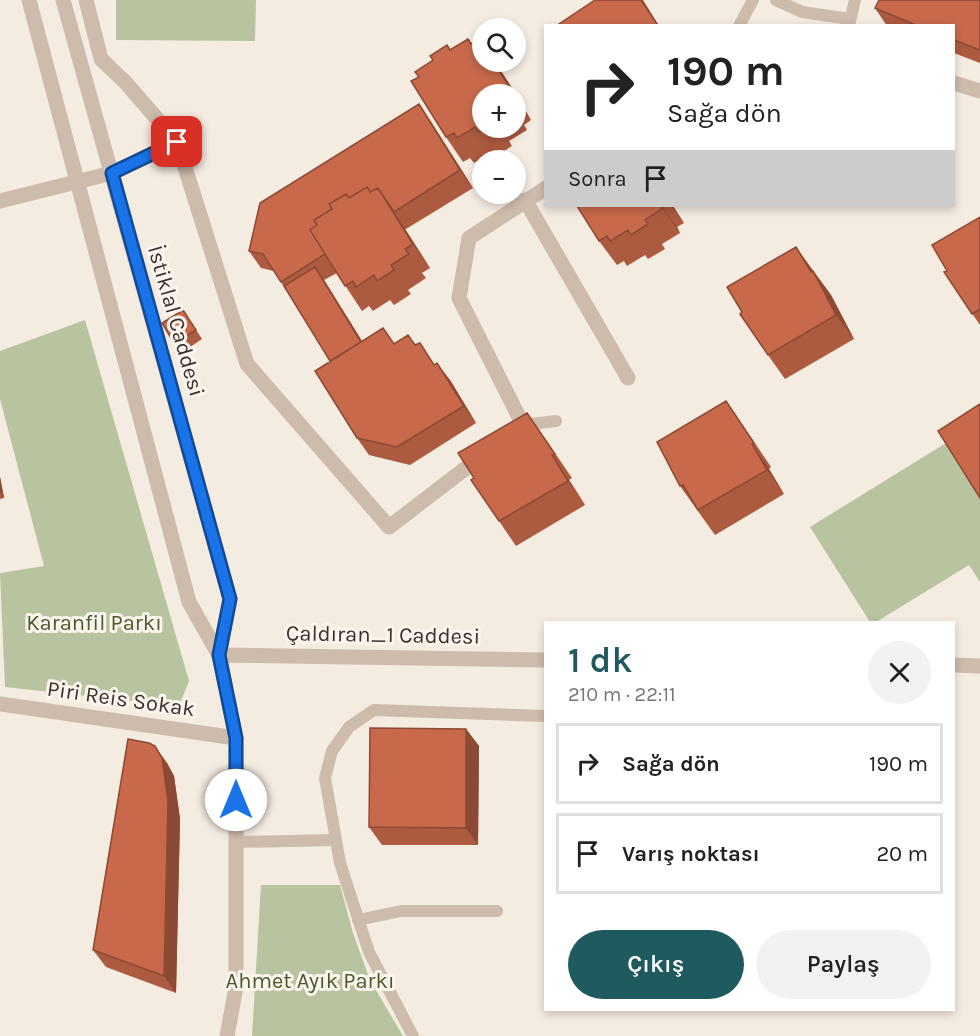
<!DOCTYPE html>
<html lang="tr">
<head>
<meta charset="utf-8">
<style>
	body { margin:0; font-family:Karla,sans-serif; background:#f2f2f2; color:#222; height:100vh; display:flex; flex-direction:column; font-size:22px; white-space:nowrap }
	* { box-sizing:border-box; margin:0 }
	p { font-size:20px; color:#767676 }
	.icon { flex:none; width:33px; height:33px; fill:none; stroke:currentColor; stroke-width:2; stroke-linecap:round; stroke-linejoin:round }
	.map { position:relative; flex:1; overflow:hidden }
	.drawer { position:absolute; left:544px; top:621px; width:411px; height:390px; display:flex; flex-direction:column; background:#fff; border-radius:0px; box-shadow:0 3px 9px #0003 }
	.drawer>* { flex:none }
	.top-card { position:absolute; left:544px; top:24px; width:411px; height:183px; border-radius:0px; box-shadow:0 3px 9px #0003; background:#fff; color:#222; overflow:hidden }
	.fabs { position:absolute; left:472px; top:18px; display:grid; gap:12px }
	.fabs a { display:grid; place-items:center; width:54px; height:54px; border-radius:50%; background:#fff; box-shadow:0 3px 9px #0003; font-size:30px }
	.pin { position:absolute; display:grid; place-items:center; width:51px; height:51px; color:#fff; margin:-26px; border-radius:12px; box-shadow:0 3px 9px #0006 }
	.me { position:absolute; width:66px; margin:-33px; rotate:0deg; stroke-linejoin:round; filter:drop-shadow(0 0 4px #0008) }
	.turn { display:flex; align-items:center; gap:21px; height:126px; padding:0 24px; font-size:27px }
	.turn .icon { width:78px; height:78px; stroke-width:2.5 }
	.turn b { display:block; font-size:42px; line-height:51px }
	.then { display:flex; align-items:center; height:57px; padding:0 24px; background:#0003; gap:12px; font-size:22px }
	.round { display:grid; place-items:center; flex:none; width:63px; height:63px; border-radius:32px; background:#f2f2f2 }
	.headline { display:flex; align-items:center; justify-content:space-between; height:102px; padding:0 24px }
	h1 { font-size:36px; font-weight:600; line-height:45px; color:#1f5a5e }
	.action { display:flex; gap:12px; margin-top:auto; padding:12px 24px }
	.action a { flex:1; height:69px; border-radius:36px; background:#1f5a5e; color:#fff; font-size:24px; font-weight:600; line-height:69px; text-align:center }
	.action a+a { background:#f2f2f2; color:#222 }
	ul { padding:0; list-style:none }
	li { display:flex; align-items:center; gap:18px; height:81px; margin:0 12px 9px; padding:0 12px; border:3px solid #e0e0e0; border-radius:0px }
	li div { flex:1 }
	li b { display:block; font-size:22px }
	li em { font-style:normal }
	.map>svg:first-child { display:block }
	.green { fill:#b8c4a0 }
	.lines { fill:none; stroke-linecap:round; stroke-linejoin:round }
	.lane { stroke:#cdbbac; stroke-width:12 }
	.street { stroke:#cdbbac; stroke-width:15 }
	.wall { fill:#ac5a40 }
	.shaded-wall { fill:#8c4a34 }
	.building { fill:#c8694b; stroke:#8c4a34; stroke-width:1.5 }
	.route-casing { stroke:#114b97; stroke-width:15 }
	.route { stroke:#1a73e8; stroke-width:10 }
	.labels { text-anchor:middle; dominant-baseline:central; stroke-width:6; stroke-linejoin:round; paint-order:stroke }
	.street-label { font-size:22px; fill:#3b302b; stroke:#fbf5ee }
	.park-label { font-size:22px; fill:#4a5a2e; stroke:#fbf5ee }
</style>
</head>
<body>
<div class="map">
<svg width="980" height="1036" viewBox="0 0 980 1036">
	<rect width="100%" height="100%" fill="#f4ebe1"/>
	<path class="green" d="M116,0H256L255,41L116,40Z
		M85,320L189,681L179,706L5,687L0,573L44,566L0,399V351Z
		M946,443L980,496V582L969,565L876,622H870L810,527Z
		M261,885H340L353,933L370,980L403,1036H252Z"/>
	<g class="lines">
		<path class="lane" d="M776,0L802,12L850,19
			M739,26L753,0
			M849,26L855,0
			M523,425L556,421
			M236,842L336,840
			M358,920L401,911H497
			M413,1036L369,952L340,863L325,778L332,751L349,727L374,710L546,716"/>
		<path class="street" d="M29,0L189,602L219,655L236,738V987L227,1036
			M63,0L230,599L219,655
			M86,0L101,59L126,83L177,142L247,364L389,527L483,455
			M954,83L980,91
			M525,200L628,378
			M0,201L112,173L177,142
			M514,432L523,425L459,298L469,238L546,188
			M219,655L546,660
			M954,665L980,666
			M0,704L236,738"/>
	</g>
	<path class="wall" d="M980,0V63L954,53V26H887L875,8Z
		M472,44L495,62L516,94H483V128H516V95L531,120L524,125L527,130L509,141L512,146L495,157L492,152L474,163L470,158L463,162L446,137L419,77L450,50Z
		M419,104L431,122L473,188L406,229H405L430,268L422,273L426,278L408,290L411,294L394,305L390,300L373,311L369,306L362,311L337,273L324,280L362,341L415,345L450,380L476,423L410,465L369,455L357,438L330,361L274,271L261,268L249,251Z
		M577,206H673L684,223L677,227L680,233L662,244L665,249L648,259L645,255L627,266L624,261L617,265L599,241Z
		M980,217V325L944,272L947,271Z
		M813,271L831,295L854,339L785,379L768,355Z
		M189,319L202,339L181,353L174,343Z
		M743,426L771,467L769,469L784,494L715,535L680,486Z
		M544,437L572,478L569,480L585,505L516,546L499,521Z
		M0,477L4,498L0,499Z
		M466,729L479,746L478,845H382L369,827Z
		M167,763L174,776L180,819L176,993L106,967L93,950Z"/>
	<path class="shaded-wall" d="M641,0H643L659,26H658L657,24Z
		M493,62H495L516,94H514Z
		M516,95L531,120L516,98Z
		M419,104L431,122L473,188L460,170Z
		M378,188L405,229L430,268L413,244Z
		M661,206L677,227L680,233Z
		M672,206H673L684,223Z
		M796,247L831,295L854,339L836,315Z
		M315,267L324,280L373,359L364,346Z
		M437,363L450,380L476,423L464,406Z
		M726,401L743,426L771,467L754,443Z
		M752,444L769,469L784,494L767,470Z
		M552,455L569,480L585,505L568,481Z
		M0,477L4,498L0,492Z
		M466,729L479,746L478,845L466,828Z
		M155,746L167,763L174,776L180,819L176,993L164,976Z"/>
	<path class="building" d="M595,0H641L657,24L654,26H556Z
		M879,0H980V50L954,40V26H918L875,8Z
		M468,39L471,44L479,39L483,46V62H493L514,94H483V128H485L478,132L475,127L457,138L454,133L446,137L411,81L419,77L415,72L433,60L430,56L447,45L450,50Z
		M419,104L460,170L394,212L378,188L370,192L367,187L349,198L346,194L329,204L332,209L314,220L317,225L310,230L325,254L281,282L263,254L249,251L260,203Z
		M367,187L370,192L378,188L413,244L405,249L409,254L391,265L394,270L377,281L374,275L356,287L353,281L345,286L310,230L317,225L314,220L332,209L329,204L346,194L349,198Z
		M577,206H661L663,208L645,220L648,224L631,235L628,230L610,241L607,236L599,241Z
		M980,217V309L972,314L944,272L947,271L932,245Z
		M796,247L811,272L813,271L836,315L768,355L740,314L742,312L727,287Z
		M315,267L361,342L330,361L284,286Z
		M183,310L196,330L174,343L162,323Z
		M383,328L394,344L408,335L415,345L420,343L434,365L437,363L464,406L397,447L357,438L315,371Z
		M726,401L754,443L752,444L767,470L698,510L683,485L680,486L657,442Z
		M980,404V498L938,431Z
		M527,413L555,454L552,455L568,481L499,521L471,480L474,478L458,453Z
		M370,728L466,729V828L369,827Z
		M128,739L149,743L155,746L162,758L168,801L164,976L93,950Z"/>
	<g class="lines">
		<g class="route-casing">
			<path id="route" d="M177,142L112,173L230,599L219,655L236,738V800"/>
		</g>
		<use href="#route" class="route"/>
	</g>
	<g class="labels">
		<g class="street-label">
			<text transform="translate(176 321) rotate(74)">İstiklal Caddesi</text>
			<text transform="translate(383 635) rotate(1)">Çaldıran_1 Caddesi</text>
			<text transform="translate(121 699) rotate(8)">Piri Reis Sokak</text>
		</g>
		<g class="park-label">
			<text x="94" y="623">Karanfil Parkı</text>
			<text x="310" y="981">Ahmet Ayık Parkı</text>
		</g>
	</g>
</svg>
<div class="fabs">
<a><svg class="icon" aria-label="search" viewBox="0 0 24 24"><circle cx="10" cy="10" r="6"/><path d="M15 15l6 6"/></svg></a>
<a>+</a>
<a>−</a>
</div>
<div class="pin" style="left:177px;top:142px;background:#d93025"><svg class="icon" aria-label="arrive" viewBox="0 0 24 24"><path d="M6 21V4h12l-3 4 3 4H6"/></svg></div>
<svg class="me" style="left:236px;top:800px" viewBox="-20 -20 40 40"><circle r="19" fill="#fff"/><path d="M0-13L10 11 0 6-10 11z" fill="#1a73e8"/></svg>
<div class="top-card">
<div class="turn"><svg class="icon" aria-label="right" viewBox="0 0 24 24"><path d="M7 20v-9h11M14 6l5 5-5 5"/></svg><div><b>190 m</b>Sağa dön</div></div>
<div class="then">Sonra<svg class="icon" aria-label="arrive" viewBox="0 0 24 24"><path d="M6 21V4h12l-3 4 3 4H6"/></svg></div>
</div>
<section class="drawer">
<div class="headline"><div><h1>1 dk</h1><p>210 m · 22:11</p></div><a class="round"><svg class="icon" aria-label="close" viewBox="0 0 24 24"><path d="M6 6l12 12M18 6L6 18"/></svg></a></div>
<ul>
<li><svg class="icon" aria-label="right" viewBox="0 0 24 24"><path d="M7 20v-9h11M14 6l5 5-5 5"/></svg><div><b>Sağa dön</b></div><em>190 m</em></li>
<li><svg class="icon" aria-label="arrive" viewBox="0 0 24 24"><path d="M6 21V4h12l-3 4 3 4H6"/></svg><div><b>Varış noktası</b></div><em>20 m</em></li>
</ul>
<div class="action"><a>Çıkış</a><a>Paylaş</a></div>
</section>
</div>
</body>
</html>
